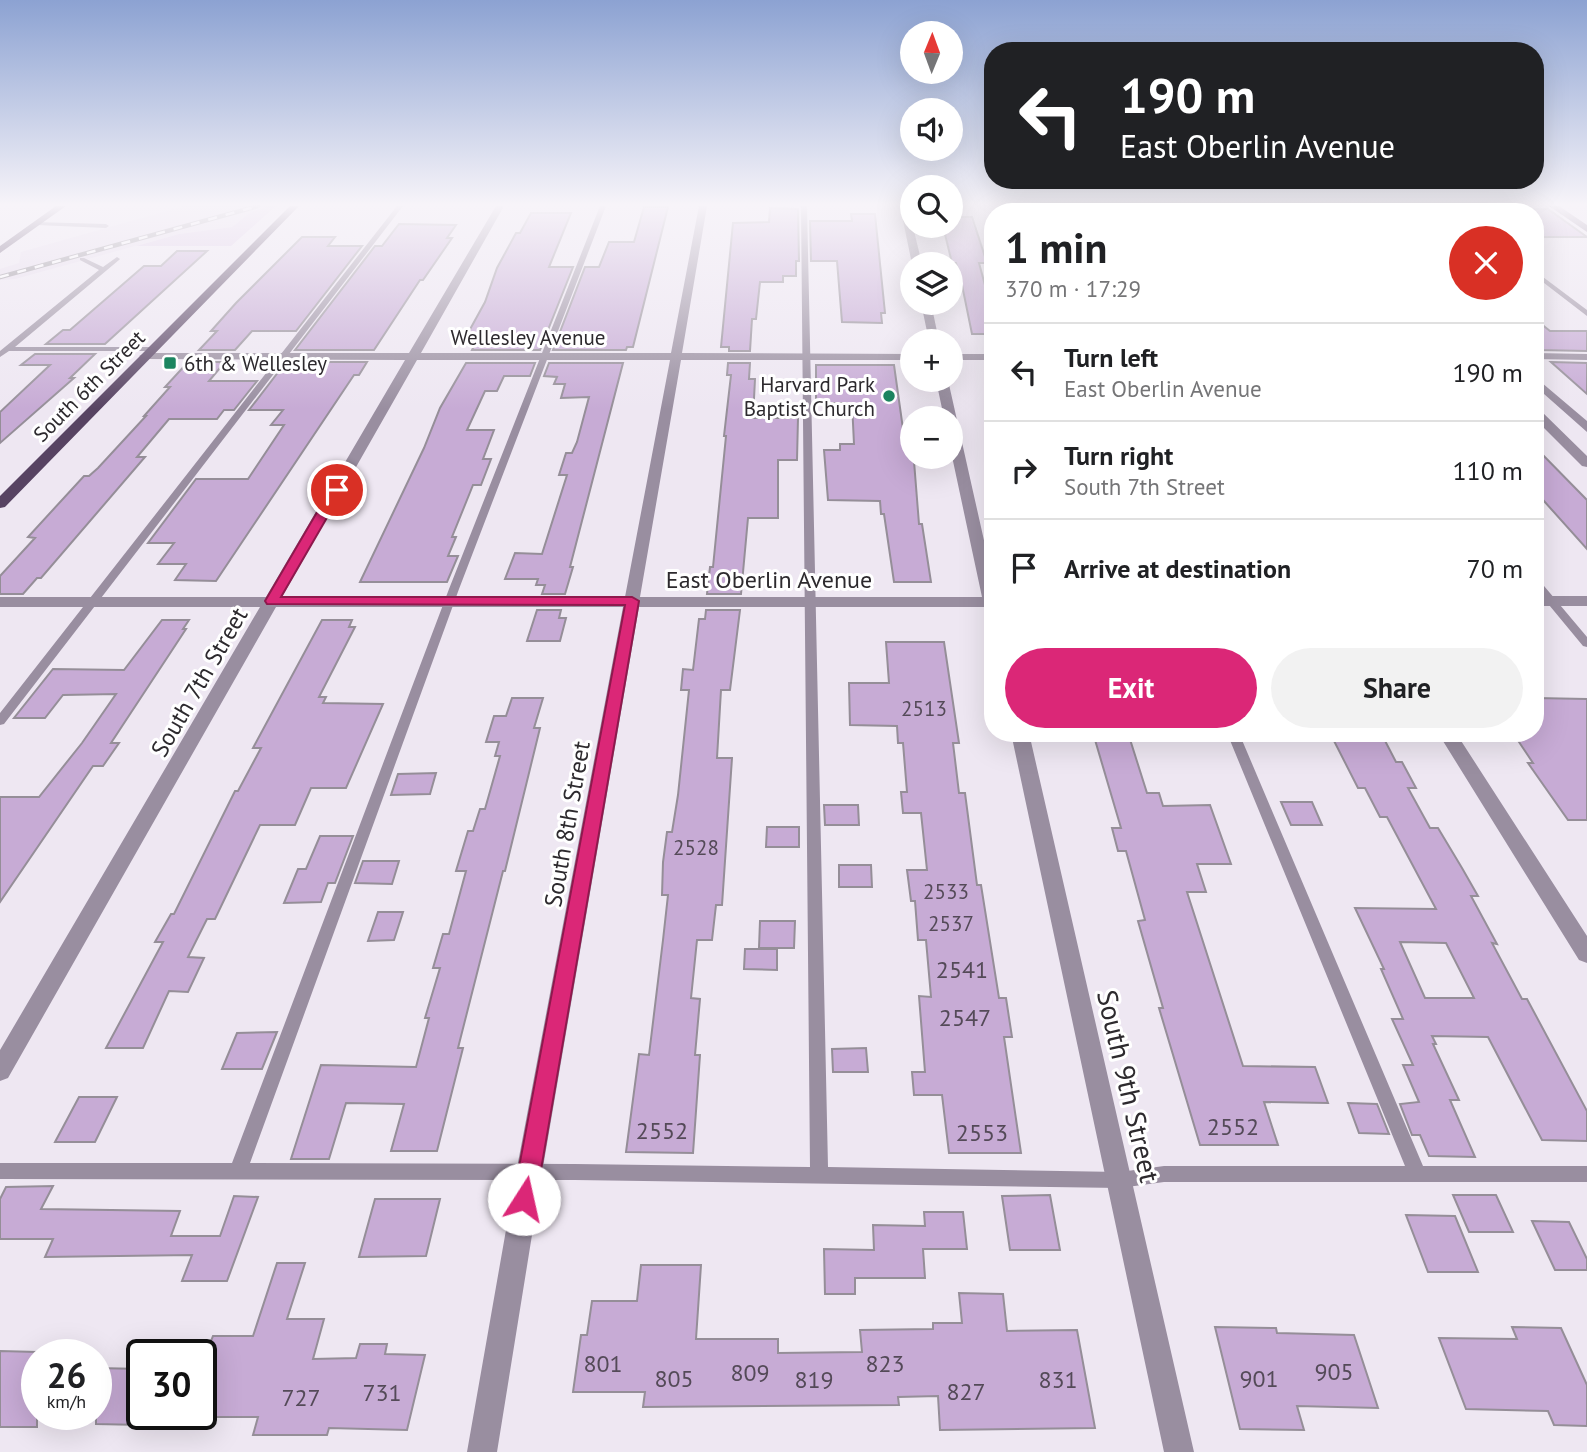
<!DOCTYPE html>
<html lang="en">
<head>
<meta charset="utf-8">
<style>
	body { margin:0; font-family:"PT Sans",sans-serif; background:#f2f2f2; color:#202124; height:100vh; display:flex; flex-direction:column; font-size:26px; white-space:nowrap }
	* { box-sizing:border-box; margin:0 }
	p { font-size:23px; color:#757577 }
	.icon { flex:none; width:38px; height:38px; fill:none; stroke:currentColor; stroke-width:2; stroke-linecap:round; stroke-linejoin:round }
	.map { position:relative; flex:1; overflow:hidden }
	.sheet { position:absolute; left:984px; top:203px; width:560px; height:539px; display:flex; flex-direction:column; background:#fff; border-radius:28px; box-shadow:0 7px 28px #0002 }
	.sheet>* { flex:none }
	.banner { position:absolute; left:984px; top:42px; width:560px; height:147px; border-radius:28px; box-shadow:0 7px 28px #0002; background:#202124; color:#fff; overflow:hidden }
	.needle { width:46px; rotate:1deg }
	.fabs { position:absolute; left:900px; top:21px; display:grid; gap:14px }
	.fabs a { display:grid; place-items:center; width:63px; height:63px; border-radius:50%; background:#fff; box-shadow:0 7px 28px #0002; font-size:35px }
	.speed { position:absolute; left:21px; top:1339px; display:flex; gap:14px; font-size:35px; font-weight:700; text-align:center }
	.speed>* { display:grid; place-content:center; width:91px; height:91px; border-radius:50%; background:#fff; box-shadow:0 7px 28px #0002; line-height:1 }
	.speed small { font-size:18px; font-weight:400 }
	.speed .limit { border:4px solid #111; border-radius:10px; background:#fff; color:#111 }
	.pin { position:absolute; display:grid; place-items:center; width:60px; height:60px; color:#fff; margin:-30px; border:4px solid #fff; border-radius:50%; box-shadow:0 2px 7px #0007 }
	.me { position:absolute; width:77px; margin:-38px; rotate:10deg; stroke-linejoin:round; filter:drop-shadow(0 0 5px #0008) }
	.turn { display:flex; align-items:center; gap:24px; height:147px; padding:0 21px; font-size:32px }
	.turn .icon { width:91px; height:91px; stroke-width:2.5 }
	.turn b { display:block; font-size:49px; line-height:60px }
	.round { display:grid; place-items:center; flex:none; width:74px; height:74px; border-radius:37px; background:#f2f2f2 }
	.head { display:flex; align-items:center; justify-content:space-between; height:119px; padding:0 21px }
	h1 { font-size:42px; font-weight:800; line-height:52px }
	.primary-button { display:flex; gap:14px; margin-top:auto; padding:14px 21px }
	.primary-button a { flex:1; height:80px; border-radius:42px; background:#db2777; color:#fff; font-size:28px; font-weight:800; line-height:80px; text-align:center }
	.primary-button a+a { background:#f2f2f2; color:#202124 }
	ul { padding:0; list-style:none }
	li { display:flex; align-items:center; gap:21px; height:98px; padding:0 21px; border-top:2px solid #e0e0e0 }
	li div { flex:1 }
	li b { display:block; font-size:26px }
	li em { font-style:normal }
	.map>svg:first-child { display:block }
	.built { fill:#e6dbec }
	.green { fill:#dac5e4 }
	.building { fill:#c7abd5; stroke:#958e98; stroke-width:2; fill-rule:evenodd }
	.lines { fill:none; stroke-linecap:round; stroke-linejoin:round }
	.lane { fill:#998ea0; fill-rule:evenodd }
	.street { fill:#998ea0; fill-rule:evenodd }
	.secondary { fill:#73627b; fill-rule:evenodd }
	.primary { fill:#574362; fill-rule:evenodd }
	.rail-casing { stroke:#89848c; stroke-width:4.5 }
	.rail { stroke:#fff; stroke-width:2.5; stroke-dasharray:9; stroke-linecap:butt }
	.route { fill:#db2777; stroke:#8e194d; stroke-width:2 }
	.poi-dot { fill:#1c8560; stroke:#fff; stroke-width:2.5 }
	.labels { text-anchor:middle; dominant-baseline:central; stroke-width:6; stroke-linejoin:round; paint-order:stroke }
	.far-street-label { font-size:21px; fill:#2d2a2e; stroke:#fff }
	.far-poi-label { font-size:21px; fill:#2d2a2e; stroke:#fff; text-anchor:start }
	.number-label { font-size:21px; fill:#544a58 }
	.street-label { font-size:24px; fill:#2d2a2e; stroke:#fff }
	.near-number-label { font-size:24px; fill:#544a58 }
	.near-street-label { font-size:28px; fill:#2d2a2e; stroke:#fff }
</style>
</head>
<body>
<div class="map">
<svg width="1587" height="1452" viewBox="0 0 1587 1452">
	<rect width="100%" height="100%" fill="#eee7f2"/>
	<path class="built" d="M184,206H268L251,212L232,227L179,234L15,279L0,280V269L19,263L21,252Z"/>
	<path class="green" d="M268,206H276L231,246H136L179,234L232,227L251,212Z"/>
	<path class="building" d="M644,207H668L633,347H627L626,350H553L585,267H599L609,242H634Z
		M770,208L798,209L799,261H796V276H783V282H760L756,319H752L750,351H729V347H721L733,223L769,222Z
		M1498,209H1548L1587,237H1536L1535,212H1503Z
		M531,213H571L549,267H573L540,350H472L480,333H468L485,302L497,268L516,233H520Z
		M851,214H875L885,313H881L882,323L842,322L837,261H811L810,221H852Z
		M950,217H972L987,263H979L992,311V334H972L961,280L956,263H952L943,226H950Z
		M399,224L456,225L447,238H452L423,280H420L374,350H295L375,246H382Z
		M302,237H335L328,246H362L296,331H252L235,350H199L217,331H211L236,303Z
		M177,251H207L105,344H46L63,330H70L144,266H161Z
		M1535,319L1550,331H1587V351L1538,350L1535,347Z
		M35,354H95L70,378H74L0,443V412L50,365H21Z
		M188,362H225L209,381H257L234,410H224L217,419H169L137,457H145L41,578H37L23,594H0V576L35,538L28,537L84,476H89L98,468L146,416H144L170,387H165Z
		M286,362H367L359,375H354L216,581L175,580L186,564H158L174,543H148L196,479H248L284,425H271L283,410H249Z
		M1551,362L1587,363V394Z
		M466,363H535L530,376H504L497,391H485L467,430H494L483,459H491L481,485H473L452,537H456L448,556H458L447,582H360L424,448L440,408Z
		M549,363H623L570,567H573L565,594H542L545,585H536L538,579H505L515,553L542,554L567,475H559L566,453H572L577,442L589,397L561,398L565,384H554L557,377L544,376Z
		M728,363H750L749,379H755L753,418H798L797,460H778V518H748L741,594H707L710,567H713L726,436H724L731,375H727Z
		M816,365H894L904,436H912L919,524H922L931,582H894L884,514H881L880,501L828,500L824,450H840V444H854L852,403H816Z
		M1535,447L1587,500V549L1535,491Z
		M537,610H561L559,618H566L560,641H527Z
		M706,610H740L730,690H721L717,758H732L722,905H716L712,940H697L691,998L700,999L695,1055H700L693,1153L626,1152L639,1054L649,1055L663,940L668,895H662L663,862L667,832H672L678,795L689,690H681L683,669L693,670L699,619H705Z
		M162,620H189L183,629H186L111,743H119L103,766H93L0,902V797H39L82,743L116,694L63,695L45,718H14L53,669L124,670Z
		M322,620H352L349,627H355L319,697H326L323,703L383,704L346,788H311L295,825H260L215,919H207L188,957L204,958L188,992L169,991L143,1048H106L163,942H155L171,914H174L235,791H238L261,748H253Z
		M886,642H944L959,743H953L959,793H965L977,885H981L999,998H1006L1012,1037H1004L1021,1153H949L942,1095H914L912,1072H925L919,996L931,997L926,940H918L915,901H911L907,870H927L921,813H903L901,792H907L903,743H898L897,726L850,725L849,683H889Z
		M512,698H543L534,728H540L505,871H503L458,1048H463L437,1151H391L404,1104L346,1103L329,1159H291L321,1065L416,1067L429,1018H425L440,968H433L443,934H449L466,871H456L468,831H473L480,809H485L500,756H495L499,742H486L494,716H506Z
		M1535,698L1587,699V820H1568L1528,763H1533L1513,733H1535Z
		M1093,733H1128L1147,793H1159L1163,806L1210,805L1231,864H1197L1206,892H1187L1243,1066L1315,1067L1328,1103L1264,1102L1278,1145H1200L1159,1008H1163L1138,921L1145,920L1126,851H1118L1112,828H1121Z
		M1330,733H1381L1396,762H1402L1416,788H1408L1430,828H1438L1462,868L1478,896H1471L1497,944L1492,943L1522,999H1527L1587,1111V1141L1542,1140L1488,1037L1432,1036L1436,1044H1433L1459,1100H1450L1475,1157L1429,1156L1420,1135H1412L1400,1104L1419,1102L1403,1065H1413L1392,1019H1403L1381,969H1384L1355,908L1436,909L1387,817H1380L1365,788H1358ZM1400,942L1446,943L1474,998H1425Z
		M436,773L430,794L391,795L398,774Z
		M1281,802H1312L1322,825H1291Z
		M824,805H858L859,825H825Z
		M767,827H799V847H766Z
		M320,836H353L335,883H328L321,902L284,903L298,869H306Z
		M363,861H399L392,884L355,883Z
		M839,865H871L872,887H839Z
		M378,912H403L394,940L368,941Z
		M760,921H795L794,948H759Z
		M745,949H777V970L744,969Z
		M277,1032L262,1069H222L237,1033Z
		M866,1048L868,1072H833L832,1049Z
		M79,1097H117L95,1142H55Z
		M1348,1103L1377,1104L1389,1134L1359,1133Z
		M53,1186L41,1209L180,1211L171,1236H220L234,1196L258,1197L227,1281H182L192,1255L45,1257L53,1239H0V1199L6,1187Z
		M1050,1195L1060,1250H1010L1002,1196Z
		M1453,1195H1496L1513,1232H1469Z
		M375,1199H440L426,1256L359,1257Z
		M924,1212H963L967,1249H923L925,1278H855V1294H825L824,1249L874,1250L873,1225L925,1226Z
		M1406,1215L1455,1216L1478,1272H1428Z
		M1532,1221L1569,1222L1587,1259V1270H1555Z
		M277,1263H305L287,1319H324L313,1359L356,1358L360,1344H387L385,1354L425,1355L407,1430L329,1428L327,1435H253L258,1417H201V1367L213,1336H253Z
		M641,1265H701L696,1339H778V1353L862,1352L860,1330L933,1329V1323H962L959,1293L1003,1294L1007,1331L1077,1330L1095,1428L940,1430L938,1396L898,1397L899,1405L643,1407L645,1392H573L581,1335H587L592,1301H637Z
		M1215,1327L1276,1328L1277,1333L1354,1335L1378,1408L1297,1406L1304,1430L1240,1429Z
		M1512,1327L1561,1328L1587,1385V1426L1554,1425L1548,1411L1466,1409L1439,1338L1517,1339Z
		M0,1351L37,1352V1427H0Z
		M96,1368L142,1369V1425L96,1424Z"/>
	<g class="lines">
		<path class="lane" d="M397,206H403L4,724L0,725V713Z
			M600,206H606L459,589L250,1163L575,1164L810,1167L801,206H807L828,1167L1120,1172L1164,1166H1405L1227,733H1239L1423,1166H1587V1182H1164L1120,1188L575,1180L0,1179V1163H232L449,589Z
			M1008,206H1014L1017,212H1011Z
			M1216,206H1222L1226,212H1220Z
			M1446,206H1453L1459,212H1452Z
			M35,222L106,224L109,226L106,228L37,225Z
			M117,257L120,259L119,260L15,347H152L156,349L155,351H9L0,357V351L99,270L80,260V258H84L103,267Z
			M1535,271L1587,310V316L1535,276Z
			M1535,579L1539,580L1587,637V647L1583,646L1535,588Z"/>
		<path class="street" d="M496,206H504L421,353H671L699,206H707L682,353L912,354V360H681L640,597H982L950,447V418H944L936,380H948L992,576V614L987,612L984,607H639L542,1173L497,1452H467L516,1173L623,607H276L8,1078L0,1081V1050L260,607H0V597H266L405,360L145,359L139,356L145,353H409ZM417,360H670L625,597H282Z
			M900,206H908L922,264H912Z
			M1110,206H1118L1122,212H1113Z
			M1317,206H1326L1331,212H1322Z
			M1342,206H1351L1356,212H1347Z
			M921,303H931L939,341H929Z
			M1535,353L1587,354V360L1535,359Z
			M950,354H992V360H950Z
			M1535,377L1587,421V432L1535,386Z
			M1535,408L1539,409L1587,456V467L1582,466L1535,419Z
			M1535,596H1587V606H1535Z
			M1011,733H1029L1194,1452H1164Z
			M1438,733H1456L1587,936V963L1579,960Z"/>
		<path class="secondary" d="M1549,206H1559L1587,225V232Z"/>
		<path class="primary" d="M56,206H66L0,253V246Z
			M290,206H299L5,507L0,508V496Z"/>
		<g class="rail-casing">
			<path id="rail" d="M0,277L258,206"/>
		</g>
		<use href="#rail" class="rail"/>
	</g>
	<linearGradient id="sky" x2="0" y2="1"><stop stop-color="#8ca2d2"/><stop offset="0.5" stop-color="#f7f4f9"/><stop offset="1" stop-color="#f7f4f9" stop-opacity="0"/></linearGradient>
	<rect width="1587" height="409" fill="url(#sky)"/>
	<path class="route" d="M337,487L343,490L281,597H632L639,601L536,1199L533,1206L524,1210L516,1206L513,1199L625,605L267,604L265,601L330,490Z"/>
	<g class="poi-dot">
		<rect x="163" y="356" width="14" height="14" rx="3.5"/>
		<circle cx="889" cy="396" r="7"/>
	</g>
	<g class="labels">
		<g class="far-street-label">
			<text x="528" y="337">Wellesley Avenue</text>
			<text transform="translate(89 386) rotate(-45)">South 6th Street</text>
		</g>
		<g class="far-poi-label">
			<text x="184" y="363">6th &amp; Wellesley</text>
			<text x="875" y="384" text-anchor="end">Harvard Park<tspan x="875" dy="24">Baptist Church</tspan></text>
		</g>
		<g class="number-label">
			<text x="924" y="708">2513</text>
			<text x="696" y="847">2528</text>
			<text x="946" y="891">2533</text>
			<text x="951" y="923">2537</text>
		</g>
		<g class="street-label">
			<text x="769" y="579">East Oberlin Avenue</text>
			<text transform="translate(199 682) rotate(-60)">South 7th Street</text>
			<text transform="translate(567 824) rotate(-80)">South 8th Street</text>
		</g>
		<g class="near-number-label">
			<text x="962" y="969">2541</text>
			<text x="965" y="1017">2547</text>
			<text x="1233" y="1126">2552</text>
			<text x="662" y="1130">2552</text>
			<text x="982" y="1132">2553</text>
			<text x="603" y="1363">801</text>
			<text x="885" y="1363">823</text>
			<text x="1334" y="1371">905</text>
			<text x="750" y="1372">809</text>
			<text x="674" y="1378">805</text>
			<text x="1259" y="1378">901</text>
			<text x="814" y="1379">819</text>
			<text x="1058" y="1379">831</text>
			<text x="966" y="1391">827</text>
			<text x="382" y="1392">731</text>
			<text x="301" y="1397">727</text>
		</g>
		<g class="near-street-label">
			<text transform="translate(1129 1086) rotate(77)">South 9th Street</text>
		</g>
	</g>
</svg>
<div class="fabs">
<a><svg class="needle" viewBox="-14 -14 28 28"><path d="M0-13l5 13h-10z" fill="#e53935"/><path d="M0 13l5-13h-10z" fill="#757577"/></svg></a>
<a><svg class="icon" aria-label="sound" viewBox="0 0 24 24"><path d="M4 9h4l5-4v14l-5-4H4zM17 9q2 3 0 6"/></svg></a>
<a><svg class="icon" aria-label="search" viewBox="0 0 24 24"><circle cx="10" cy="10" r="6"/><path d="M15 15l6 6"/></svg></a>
<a><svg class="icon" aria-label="layers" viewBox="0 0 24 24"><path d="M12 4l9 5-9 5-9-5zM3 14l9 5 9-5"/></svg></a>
<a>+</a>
<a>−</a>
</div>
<div class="speed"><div>26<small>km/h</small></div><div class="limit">30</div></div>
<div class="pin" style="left:337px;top:490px;background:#d93025"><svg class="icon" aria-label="arrive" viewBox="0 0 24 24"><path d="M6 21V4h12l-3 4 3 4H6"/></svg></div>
<svg class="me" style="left:524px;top:1199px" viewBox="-20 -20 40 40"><circle r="19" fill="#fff"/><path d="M0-13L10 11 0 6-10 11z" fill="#db2777"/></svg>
<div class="banner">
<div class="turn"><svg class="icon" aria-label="left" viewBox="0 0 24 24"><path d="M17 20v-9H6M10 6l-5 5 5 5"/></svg><div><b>190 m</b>East Oberlin Avenue</div></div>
</div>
<section class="sheet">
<div class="head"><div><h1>1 min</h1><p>370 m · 17:29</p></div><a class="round" style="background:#d93025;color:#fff"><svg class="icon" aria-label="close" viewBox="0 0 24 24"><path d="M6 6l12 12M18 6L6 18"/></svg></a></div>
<ul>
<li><svg class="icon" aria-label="left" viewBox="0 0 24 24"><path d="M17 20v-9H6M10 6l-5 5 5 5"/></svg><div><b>Turn left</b><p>East Oberlin Avenue</p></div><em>190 m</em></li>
<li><svg class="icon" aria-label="right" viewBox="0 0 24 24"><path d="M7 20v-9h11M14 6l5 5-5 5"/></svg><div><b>Turn right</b><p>South 7th Street</p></div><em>110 m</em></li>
<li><svg class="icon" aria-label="arrive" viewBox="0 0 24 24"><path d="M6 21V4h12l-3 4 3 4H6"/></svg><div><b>Arrive at destination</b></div><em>70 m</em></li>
</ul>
<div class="primary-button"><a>Exit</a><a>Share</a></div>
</section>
</div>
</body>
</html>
